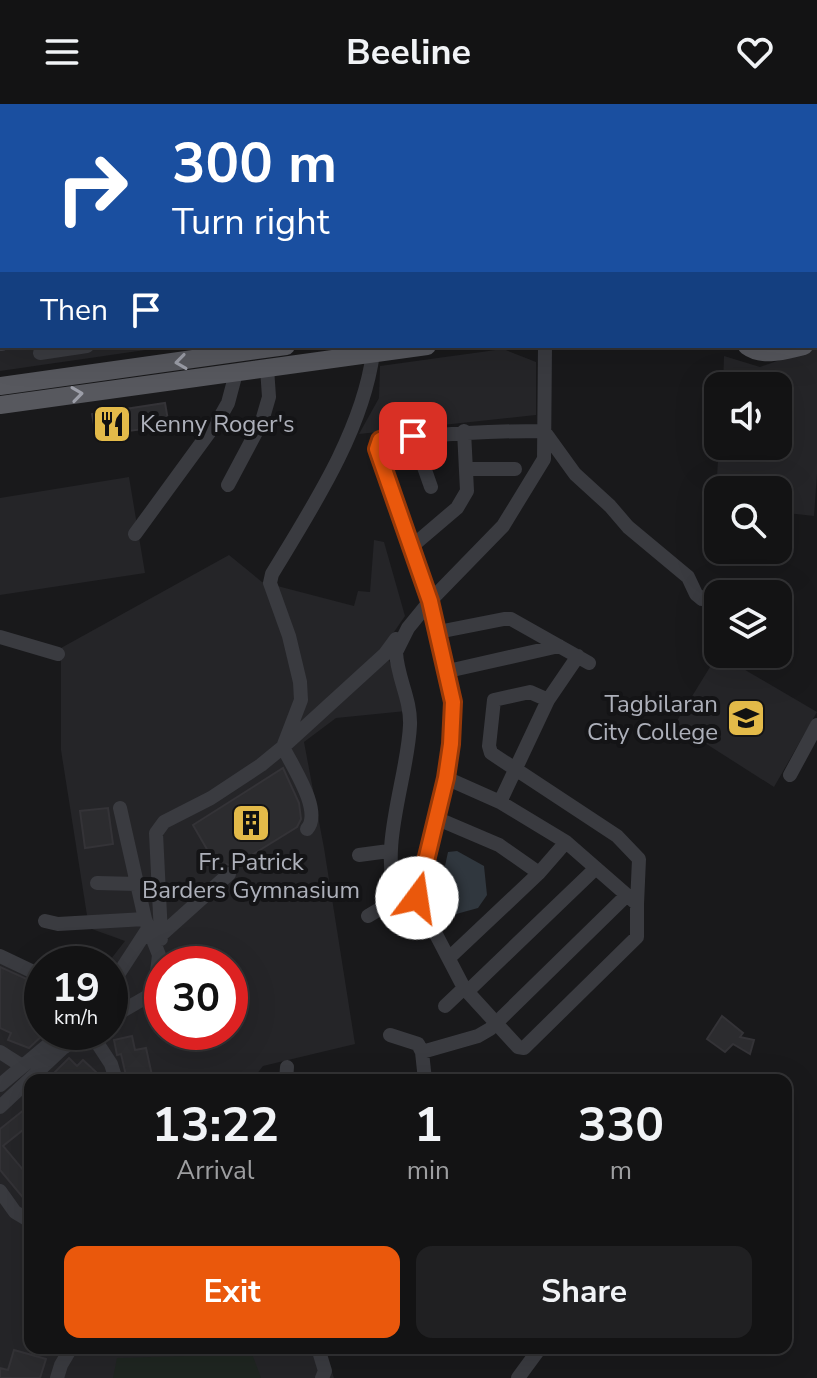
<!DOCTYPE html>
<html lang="en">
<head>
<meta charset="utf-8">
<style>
	body { margin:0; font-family:"Nunito Sans",sans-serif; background:#202022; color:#f1f3f6; height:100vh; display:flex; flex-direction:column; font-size:30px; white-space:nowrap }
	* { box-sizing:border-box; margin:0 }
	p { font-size:26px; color:#9d9ea0 }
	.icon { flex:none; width:44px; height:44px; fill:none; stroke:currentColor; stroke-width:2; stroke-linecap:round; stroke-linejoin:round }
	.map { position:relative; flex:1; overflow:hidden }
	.drawer { position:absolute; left:24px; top:970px; width:768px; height:280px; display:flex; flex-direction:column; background:#131314; border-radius:16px; box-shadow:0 8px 32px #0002,0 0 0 2px #323234 }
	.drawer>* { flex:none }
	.hud { position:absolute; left:0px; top:0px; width:818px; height:244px; box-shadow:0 8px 32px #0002,0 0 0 2px #323234; background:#1a4fa0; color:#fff; overflow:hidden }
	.tools { position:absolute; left:704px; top:268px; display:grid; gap:16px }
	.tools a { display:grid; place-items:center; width:88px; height:88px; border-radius:16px; background:#131314; box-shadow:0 8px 32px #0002,0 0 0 2px #323234; font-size:40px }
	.speed { position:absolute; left:24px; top:842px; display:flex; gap:16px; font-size:40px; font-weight:700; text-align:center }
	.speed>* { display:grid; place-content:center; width:104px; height:104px; border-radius:50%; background:#131314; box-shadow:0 8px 32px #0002,0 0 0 2px #323234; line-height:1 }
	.speed small { font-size:20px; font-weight:400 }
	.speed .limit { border:12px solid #d22; background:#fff; color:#111 }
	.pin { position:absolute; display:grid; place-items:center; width:68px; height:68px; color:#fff; margin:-34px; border-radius:16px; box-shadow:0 4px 12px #0006 }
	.me { position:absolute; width:88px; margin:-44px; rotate:14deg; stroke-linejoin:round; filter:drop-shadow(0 0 6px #0008) }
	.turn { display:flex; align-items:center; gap:28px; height:168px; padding:0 40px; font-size:36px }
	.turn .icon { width:104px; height:104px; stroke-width:2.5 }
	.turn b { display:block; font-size:56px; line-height:68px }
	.then { display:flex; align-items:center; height:76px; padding:0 40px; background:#0003; gap:16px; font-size:30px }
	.eta { display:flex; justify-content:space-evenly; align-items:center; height:136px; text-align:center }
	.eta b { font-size:48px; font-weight:700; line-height:56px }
	.action { display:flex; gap:16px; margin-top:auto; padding:16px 40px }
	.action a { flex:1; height:92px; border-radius:16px; background:#ea580c; color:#fff; font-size:32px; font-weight:700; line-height:92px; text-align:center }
	.action a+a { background:#202022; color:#f1f3f6 }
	header { display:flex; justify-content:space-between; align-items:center; height:104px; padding:0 40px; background:#131314; font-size:36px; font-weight:700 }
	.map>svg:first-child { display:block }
	.built { fill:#252528; fill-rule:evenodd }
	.green { fill:#1f2621 }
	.water { fill:#30373e }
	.building { fill:#2c2c2f; stroke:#343337; stroke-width:2 }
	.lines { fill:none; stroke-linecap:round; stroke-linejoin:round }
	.minor-tunnel { stroke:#37373b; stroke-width:14; stroke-dasharray:14 7; stroke-linecap:butt }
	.minor { stroke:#3a3b40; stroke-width:14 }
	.major { stroke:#57585e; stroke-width:18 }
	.oneway { stroke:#9c9ea8 }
	.route-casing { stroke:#983908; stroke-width:20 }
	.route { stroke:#ea580c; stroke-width:14 }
	.labels { text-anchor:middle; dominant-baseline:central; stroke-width:8; stroke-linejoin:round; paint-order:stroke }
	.poi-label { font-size:24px; fill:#adb0ba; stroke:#141416; text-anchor:start }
</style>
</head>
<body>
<header><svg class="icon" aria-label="menu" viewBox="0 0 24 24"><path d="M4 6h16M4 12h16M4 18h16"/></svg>Beeline<svg class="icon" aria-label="heart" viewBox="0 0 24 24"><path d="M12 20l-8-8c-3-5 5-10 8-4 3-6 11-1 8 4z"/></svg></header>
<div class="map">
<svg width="817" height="1274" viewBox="0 0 817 1274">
	<rect width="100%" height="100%" fill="#19191b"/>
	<path class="built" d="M0,83H2V242H173L0,267Z
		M817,243V370L814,412L778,408V386H718V402H715L719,342H778V282H723L724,252L760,263Z
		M503,245L536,258V311L359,330L379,294L380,262Z
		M129,373L145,469L0,491V394Z
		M374,436L384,438L405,512L383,544L403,585L406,607L336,614L304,638L324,744L355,940L263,962L252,976H30V1244H324L334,1274H0V845L42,866V928H110V860H107L125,837L89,824L61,646V544L229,451L262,478L354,502L358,487L370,488ZM162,860H230V928H162Z
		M718,550L817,608L774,683L675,620Z"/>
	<path class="green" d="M252,1250L261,1274H113L117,1254Z"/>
	<path class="water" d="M457,747L484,762L487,791L478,804L449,812L439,790L448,748Z"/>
	<path class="building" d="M165,299L169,322L96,331L92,310Z
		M283,664L299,699L301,715L297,723L234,762L226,760L219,766L193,721Z
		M108,704L113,740L85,744L80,707Z
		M0,863L42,882V928H46L29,944L8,936L11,929L0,924Z
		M722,912L743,929L740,933L754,936L750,950L733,940L725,948L707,935Z
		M132,932L135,946L146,944L153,976H127L121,950L117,951L114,936Z
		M69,954L77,962L83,956L96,968L88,976H47Z
		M30,1001V1035L23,1026L3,1042L30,1074V1102L0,1066V1025Z
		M14,1246L46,1255L40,1274H0V1264L8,1266Z"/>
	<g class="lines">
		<path class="minor-tunnel" d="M284,0L285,2"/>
		<path class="minor" d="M317,0V2
			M422,0L423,2
			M596,0L597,2
			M693,0V2
			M750,0L753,2
			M359,2L375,0
			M0,120H2
			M816,148L817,147
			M0,223L2,222
			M816,238L817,239
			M0,240H2
			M40,249L87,242
			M413,332L431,383
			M466,365H515
			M228,381L262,317L269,293L267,264
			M135,430L219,315L228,299L236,269
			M410,444L457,404L467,387L464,327
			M438,528L504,515H511L589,559
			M0,533L58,550
			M448,567L559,542
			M548,596L530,588L494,596L489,642L491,649L617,732L639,755L637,800
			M790,671L817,621
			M446,674L417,794L464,884L518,943L524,944L637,833V800L566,738L500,698L446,674L451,640L453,598L448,567L430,497L377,345L380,336C396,329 413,333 430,332C468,328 506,327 544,327L575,370L610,402L628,423L688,473L696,490L702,495
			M500,698L548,596L578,552
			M438,715L499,741L539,769
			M307,725C323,707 292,662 283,643L385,550L396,535
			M359,751L389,747
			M97,779L137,780
			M417,794H398C377,747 408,673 410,621C411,595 397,573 396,548L408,524L430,497L503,422L544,355L545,242
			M368,812L398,794
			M45,817L58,820L145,815
			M161,831L156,729L164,718L211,694L261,661L283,643L301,596L300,578L289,532L270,479L272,470C312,404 363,326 373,249
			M161,835V831L229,770
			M0,852L42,872
			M450,853L539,769L566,738
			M110,883L149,823
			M468,887L596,764
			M445,902L464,884
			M110,914L150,891L156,876L159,851L145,815L120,704
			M90,928L111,960L116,976
			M390,931L418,940L422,948
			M0,948L22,962
			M286,976L287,963
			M425,976L422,948L478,932L490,925L627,791
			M0,981L48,941L60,928
			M0,1003L63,944L87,928
			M0,1087L15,1108L30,1117
			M318,1244L325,1267L322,1274
			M57,1274L61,1261L71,1244
			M518,1274L540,1244"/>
		<path class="major" d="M747,242C763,254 786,246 804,242
			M0,282L286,242
			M0,301L427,242"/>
	</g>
	<defs><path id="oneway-chevron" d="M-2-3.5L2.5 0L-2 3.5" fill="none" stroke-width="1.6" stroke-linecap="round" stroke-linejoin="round" transform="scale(2)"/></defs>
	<g class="oneway">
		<use href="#oneway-chevron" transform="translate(181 258) rotate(172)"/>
		<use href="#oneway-chevron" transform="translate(77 290) rotate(-8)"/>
	</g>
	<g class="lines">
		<g class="route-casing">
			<path id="route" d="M413,332H390L380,336L377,345L430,497L453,598L451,640L446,674L417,794"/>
		</g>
		<use href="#route" class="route"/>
	</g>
	<defs>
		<g id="restaurant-square" transform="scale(2)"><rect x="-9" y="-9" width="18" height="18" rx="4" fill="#e3ba49" stroke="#141416"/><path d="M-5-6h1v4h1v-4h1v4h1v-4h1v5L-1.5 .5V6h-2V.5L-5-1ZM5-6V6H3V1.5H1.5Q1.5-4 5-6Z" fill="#111"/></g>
		<g id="school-square" transform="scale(2)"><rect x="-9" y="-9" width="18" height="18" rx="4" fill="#e3ba49" stroke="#141416"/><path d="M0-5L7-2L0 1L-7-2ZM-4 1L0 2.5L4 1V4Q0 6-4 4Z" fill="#111"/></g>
		<g id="building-square" transform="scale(2)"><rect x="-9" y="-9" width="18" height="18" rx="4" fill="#e3ba49" stroke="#141416"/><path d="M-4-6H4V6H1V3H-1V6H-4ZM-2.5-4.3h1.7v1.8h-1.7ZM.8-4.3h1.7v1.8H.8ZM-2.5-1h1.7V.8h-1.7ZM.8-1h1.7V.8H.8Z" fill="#111"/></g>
	</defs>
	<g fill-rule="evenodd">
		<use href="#restaurant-square" x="112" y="320"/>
		<use href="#school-square" x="746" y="614"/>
		<use href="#building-square" x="251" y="719"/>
	</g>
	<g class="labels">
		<g class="poi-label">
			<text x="140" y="320">Kenny Roger's</text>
			<text x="718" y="600" text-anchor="end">Tagbilaran<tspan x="718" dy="28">City College</tspan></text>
			<text x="251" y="758" text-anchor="middle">Fr. Patrick<tspan x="251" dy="28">Barders Gymnasium</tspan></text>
		</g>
	</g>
</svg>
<div class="tools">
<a><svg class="icon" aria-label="sound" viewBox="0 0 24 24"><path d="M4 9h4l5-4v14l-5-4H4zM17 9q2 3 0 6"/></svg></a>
<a><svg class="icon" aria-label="search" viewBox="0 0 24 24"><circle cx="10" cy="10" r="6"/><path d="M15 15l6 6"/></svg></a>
<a><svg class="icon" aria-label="layers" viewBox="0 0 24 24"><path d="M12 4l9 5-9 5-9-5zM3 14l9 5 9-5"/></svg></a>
</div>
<div class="speed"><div>19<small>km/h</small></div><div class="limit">30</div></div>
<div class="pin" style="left:413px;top:332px;background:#d93025"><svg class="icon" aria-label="arrive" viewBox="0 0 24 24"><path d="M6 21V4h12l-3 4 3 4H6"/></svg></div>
<svg class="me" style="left:417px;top:794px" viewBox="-20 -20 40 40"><circle r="19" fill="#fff"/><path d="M0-13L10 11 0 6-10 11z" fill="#ea580c"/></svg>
<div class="hud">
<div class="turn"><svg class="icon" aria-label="right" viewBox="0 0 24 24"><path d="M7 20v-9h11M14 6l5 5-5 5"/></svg><div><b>300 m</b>Turn right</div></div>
<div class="then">Then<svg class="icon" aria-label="arrive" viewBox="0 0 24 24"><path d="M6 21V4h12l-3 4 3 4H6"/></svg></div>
</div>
<section class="drawer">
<div class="eta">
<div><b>13:22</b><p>Arrival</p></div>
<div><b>1</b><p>min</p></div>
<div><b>330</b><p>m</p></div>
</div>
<div class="action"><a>Exit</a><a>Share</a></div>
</section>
</div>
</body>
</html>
